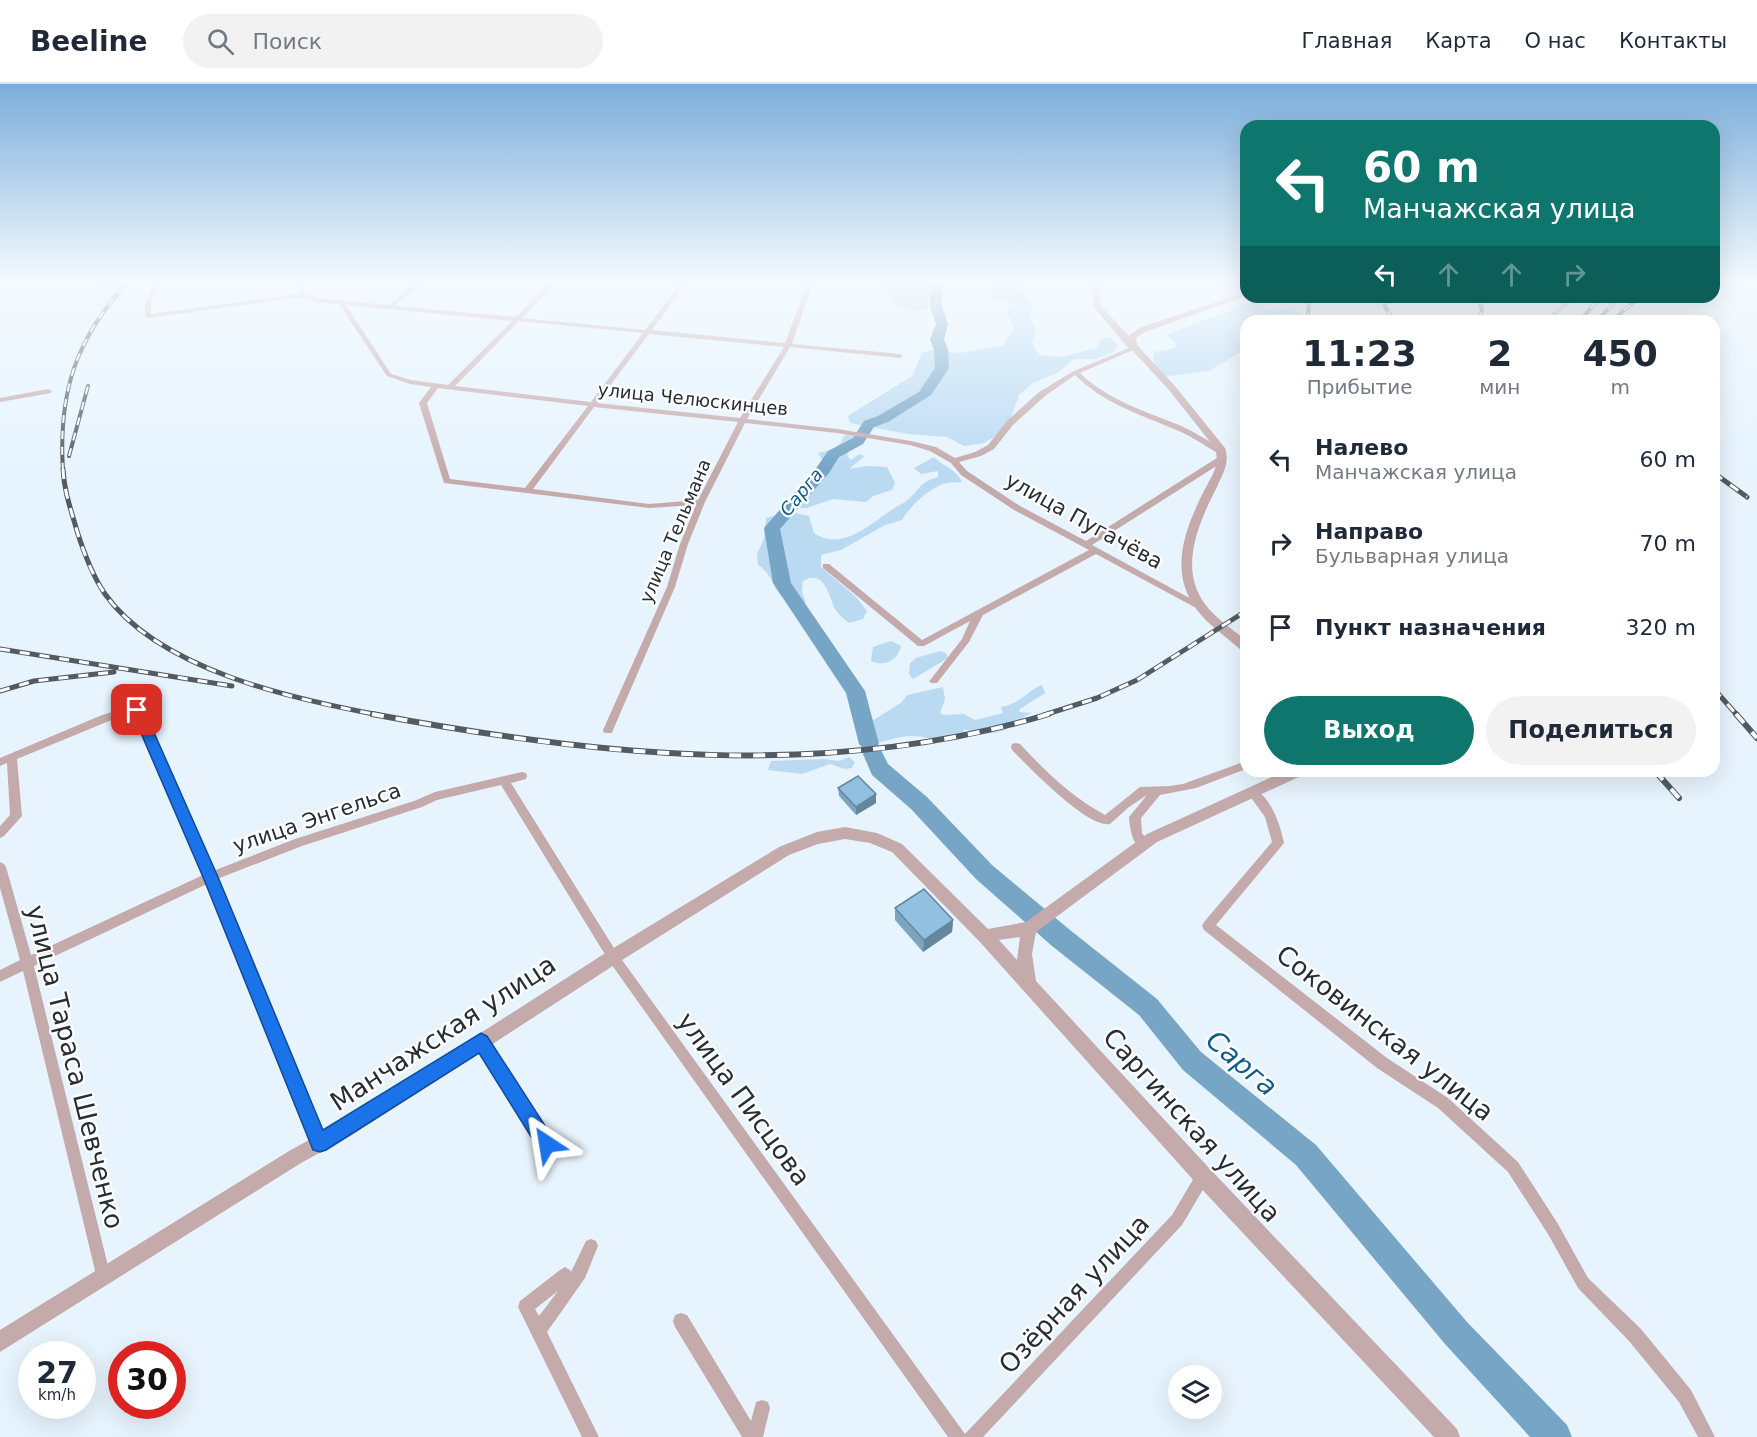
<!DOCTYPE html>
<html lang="ru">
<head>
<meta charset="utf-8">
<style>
	body { margin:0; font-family:"DejaVu Sans",sans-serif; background:#f2f2f3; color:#1f2937; height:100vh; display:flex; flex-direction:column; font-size:22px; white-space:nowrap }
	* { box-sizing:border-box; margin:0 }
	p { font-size:20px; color:#747a83 }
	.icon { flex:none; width:33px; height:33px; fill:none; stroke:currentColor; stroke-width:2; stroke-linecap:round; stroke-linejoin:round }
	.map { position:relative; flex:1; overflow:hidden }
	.panel { position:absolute; left:1240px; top:231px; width:480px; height:462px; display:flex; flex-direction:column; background:#fff; border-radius:18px; box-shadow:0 6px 24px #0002 }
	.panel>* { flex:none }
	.hud { position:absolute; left:1240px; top:36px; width:480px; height:183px; border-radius:18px; box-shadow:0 6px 24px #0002; background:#0f766e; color:#fff; overflow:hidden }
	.controls { position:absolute; left:1168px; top:1281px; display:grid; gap:12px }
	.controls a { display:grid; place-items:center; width:54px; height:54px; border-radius:50%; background:#fff; box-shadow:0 6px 24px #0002; font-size:30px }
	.speed { position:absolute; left:18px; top:1257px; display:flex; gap:12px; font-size:30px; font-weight:700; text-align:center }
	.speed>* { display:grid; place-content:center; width:78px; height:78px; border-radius:50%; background:#fff; box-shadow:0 6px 24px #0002; line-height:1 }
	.speed small { font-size:15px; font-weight:400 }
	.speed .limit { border:9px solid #d22; background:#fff; color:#111 }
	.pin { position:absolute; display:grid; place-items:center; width:51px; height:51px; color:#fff; margin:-26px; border-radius:12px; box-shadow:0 3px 9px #0006 }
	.me { position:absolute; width:66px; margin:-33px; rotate:327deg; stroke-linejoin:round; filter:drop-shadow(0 0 4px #0008) }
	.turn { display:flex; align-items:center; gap:21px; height:126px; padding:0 24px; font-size:27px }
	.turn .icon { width:78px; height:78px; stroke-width:2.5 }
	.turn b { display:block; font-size:42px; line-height:51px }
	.lanes { display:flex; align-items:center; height:57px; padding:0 24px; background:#0003; justify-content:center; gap:30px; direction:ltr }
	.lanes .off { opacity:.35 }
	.eta { display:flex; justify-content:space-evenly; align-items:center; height:102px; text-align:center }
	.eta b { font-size:36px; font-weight:700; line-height:42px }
	.primary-button { display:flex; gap:12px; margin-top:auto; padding:12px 24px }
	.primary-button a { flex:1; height:69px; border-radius:36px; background:#0f766e; color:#fff; font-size:24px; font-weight:700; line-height:69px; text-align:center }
	.primary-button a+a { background:#f2f2f3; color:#1f2937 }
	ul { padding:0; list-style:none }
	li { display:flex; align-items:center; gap:18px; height:84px; padding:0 24px }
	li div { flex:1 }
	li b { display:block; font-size:22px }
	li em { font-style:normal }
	header { display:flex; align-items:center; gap:36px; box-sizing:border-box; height:84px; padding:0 30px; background:#fff; border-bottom:2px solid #e0e1e3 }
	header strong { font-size:28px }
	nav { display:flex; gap:33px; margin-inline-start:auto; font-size:21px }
	.search { width:420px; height:54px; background:#f2f2f3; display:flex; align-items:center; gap:15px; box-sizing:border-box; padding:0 21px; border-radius:33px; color:#747a83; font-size:22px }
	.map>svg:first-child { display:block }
	.green { fill:#badaf2 }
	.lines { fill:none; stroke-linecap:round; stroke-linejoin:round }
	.river { fill:#77a5c6; fill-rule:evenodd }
	.minor { fill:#c5aaab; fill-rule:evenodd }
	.tertiary { fill:#c5aaab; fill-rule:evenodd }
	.rail-far2-casing { stroke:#525b62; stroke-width:4 }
	.rail-far1-casing { stroke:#525b62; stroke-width:5 }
	.rail-casing { stroke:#525b62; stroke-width:6 }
	.rail-far2 { stroke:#fff; stroke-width:2; stroke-dasharray:8; stroke-linecap:butt }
	.rail-far1 { stroke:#fff; stroke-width:3; stroke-dasharray:10; stroke-linecap:butt }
	.rail { stroke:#fff; stroke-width:4; stroke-dasharray:12; stroke-linecap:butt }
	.wall { fill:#7da5c2 }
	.shaded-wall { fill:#66869e }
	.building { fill:#91c0e1; stroke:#66869e; stroke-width:1.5 }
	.route { fill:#1a73e8; stroke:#114b97; stroke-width:1.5 }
	.labels { text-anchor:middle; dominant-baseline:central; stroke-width:4.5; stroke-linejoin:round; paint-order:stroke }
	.far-street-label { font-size:18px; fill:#262e34; stroke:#fff }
	.far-water-label { font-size:18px; font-style:italic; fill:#0e5c87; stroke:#fff }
	.street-label { font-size:21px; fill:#262e34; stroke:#fff }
	.near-street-label { font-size:26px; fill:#262e34; stroke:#fff }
	.near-water-label { font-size:27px; font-style:italic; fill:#0e5c87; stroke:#fff }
</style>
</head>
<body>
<header>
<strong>Beeline</strong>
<div class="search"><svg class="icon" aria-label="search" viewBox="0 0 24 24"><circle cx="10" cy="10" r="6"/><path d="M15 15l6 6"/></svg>Поиск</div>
<nav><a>Главная</a><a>Карта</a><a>О нас</a><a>Контакты</a></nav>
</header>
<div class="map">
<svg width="1757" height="1353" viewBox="0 0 1757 1353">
	<rect width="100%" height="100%" fill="#e7f4fe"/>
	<path class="green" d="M889,196H946L943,205L935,206L933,202L930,201V214L926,217L929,224C914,229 903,228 892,220L895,215L891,213L885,199Z
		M988,196H1011L1030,215L1033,223L1030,231L1036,247L1032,259L1039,271L1062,273L1097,264L1100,257L1106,253L1111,254L1118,261L1113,268L1096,275H1074L1059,288L1033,299L1019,311L1011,334L994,353L984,359L964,362L947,353L908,350L850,339L848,332L912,292L922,269L930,266L960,269L1002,262L1014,245L1007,228L1011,220L995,215L990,205Z
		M1257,216L1265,225L1283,226L1292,223L1301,228L1302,237H1246V267L1239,269L1209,287L1161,293L1153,274L1154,268L1175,264L1176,259L1167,251C1197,237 1227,229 1257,216Z
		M847,351L855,352L858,357L852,360L847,372L851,376L859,370L865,372L849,385L867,382L887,383L895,399L892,406L873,412L866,418L833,415L807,424H788L787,416L794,408L808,401C811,391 814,389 824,389L827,384L818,369C831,366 839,365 844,352Z
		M934,373C944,383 955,384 962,398C957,399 952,398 947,399C931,402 910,422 902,436L885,441L841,466L821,471V483L856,513L867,527L863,535L849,539C844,535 838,530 835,525C829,513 825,484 803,497L802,508L806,519L796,523C770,510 777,493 758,481L757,470L764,455L766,434L791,428L809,432L814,449C842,468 870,440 893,425C896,422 901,421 905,418C920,407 918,398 938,393V387L921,390L914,384Z
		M891,557L901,562C898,577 884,583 871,577L873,563Z
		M940,567L946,569L948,574L913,595L909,590L910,579L916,574Z
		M1042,601L1045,609L1020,625L1019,628L1032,629C1022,633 1020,636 1012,642C999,652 978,650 964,645L963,654C940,663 934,652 911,652C898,652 885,658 872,660L866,658L861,644L902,618L907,611L943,603L945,615L940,629L943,631L964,630L975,636L1003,629L1001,623C1004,622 1008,622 1011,620C1023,616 1030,605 1042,601Z
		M849,673L855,678L852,684L845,685L830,680L802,690L768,686L771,677L824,675L839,677Z"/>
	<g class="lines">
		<path class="river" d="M924,196H940L942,199V222L948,240L944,255L948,266L949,284L931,311L888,338L874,343L863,360L839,373L829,389L780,445L791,499L865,607L879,660L877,663L880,664L888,680L927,713L992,781L1070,846L1157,915L1201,968L1316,1061L1467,1238L1567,1341L1572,1353H1530L1445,1260L1296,1081L1183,986L1139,931L1052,862L976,795L911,725L872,691L863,670L865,666L859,660L846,609L773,499L764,444L817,383L828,367L853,354L864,337L878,332L919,308L935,284L934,266L930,255L936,240L930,222V201Z"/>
		<path class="minor" d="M83,196L108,199L119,203L116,205L91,200Z
			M155,196H161L151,219V230L299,210L298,203L303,196H309L304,203L305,210L318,214L388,221L419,196H426L394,222L516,233L552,196H559L522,234L645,246L683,196H689L652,246L785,259L807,199L810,197L813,199L792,260L900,270L903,272L900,274L790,263L747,335L837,345L911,357L936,363L955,374L975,368L988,361L1007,337L1039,308L1074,287L1131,263H1135V265L1080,289C1108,316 1144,327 1179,341C1195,348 1210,358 1225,366V370H1219C1204,361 1190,351 1174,345C1139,330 1103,319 1075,291L1045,312L1013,341L994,365L981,372L959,378L967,387L1020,422L1086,457L1220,372H1226V376L1092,461L1206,523L1204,525H1198L1096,470L983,531L969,558L937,599H931L929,597L931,595L962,555L970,537L924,562H918L823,484V480H829L922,556L1089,466L1014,426L961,391L951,379L930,367L910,361L837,349L745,339L705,418L688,460L675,503L613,646L612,649H604L603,646L667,503L680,460L696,421L649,424L444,399L419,319L431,303L410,300L387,292L339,220L317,218L302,213L148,234L145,232V219ZM346,221L512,237L448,301L411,296L391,290ZM519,237L643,249L591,318L455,302ZM649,250L784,263L740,334L597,319ZM438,304L588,322L525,404L450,395L427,319ZM594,323L738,338L698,416L649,420L533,405Z
			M1746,196H1757V200L1747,197Z
			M1570,213H1577L1550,237H1543Z
			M48,305L52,307L51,309L0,318V314Z
			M137,621L142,625L213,787L295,755L414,717L435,708L522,688L526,689L527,692L526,695L511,699L617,869L965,1350L1172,1131L1198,1087L1203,1085L1208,1087L1210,1092L1208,1097L1182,1141L983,1353H948L609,877L501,701L437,716L422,723L302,762L217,795L326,1059L324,1064L319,1066L314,1064L207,800L34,882L111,1194L108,1199L103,1202L98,1199L23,887L0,898V886L20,876L0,804V778L4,780L6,783L31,871L203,791L134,630L109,637L17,675L22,732L4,752L0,754V742L10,731L7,679L0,682V674L102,631Z
			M1016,659L1020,660C1045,687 1072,713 1105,731L1140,703L1170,702L1183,700L1246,677V685L1196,704L1160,711L1141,734L1142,749L1150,760L1148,763C1132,767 1130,745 1129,733L1147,711L1129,723L1110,740C1088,745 1028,682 1012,666L1011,663L1012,660Z
			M1252,704C1271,712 1280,740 1284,759L1216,841L1387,974L1448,1014L1518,1078L1558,1140L1588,1194L1641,1245L1691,1306L1715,1353H1698L1679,1318L1629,1257L1578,1204L1548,1150L1508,1088L1438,1024L1377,984L1204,846L1202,842L1204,838L1272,758L1265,733L1247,708L1248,705Z
			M481,951L486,953L552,1055L554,1060L552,1065L547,1067L542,1065L476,961L474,957L476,953Z
			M591,1155L596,1157L598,1162L585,1194L547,1248L599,1353H582L518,1223L520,1217L560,1186L565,1183L570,1186L571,1188L586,1157ZM558,1207L539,1232L535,1225Z
			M681,1229L687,1231L751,1337L756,1318L762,1316L768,1318L770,1324L763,1353H742L675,1243L673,1237L675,1231Z"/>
		<path class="tertiary" d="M774,196H805L814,199L810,201Z
			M1092,196H1100L1101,222L1129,252L1139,244L1246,208V212L1145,248L1136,254L1137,261L1175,302L1225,364C1230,379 1223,389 1217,403C1199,438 1178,484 1205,520C1216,535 1233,545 1246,557V568L1242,567C1227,553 1209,542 1197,526C1167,487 1186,442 1206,403C1213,390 1220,380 1215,364L1169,306L1133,267L1130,266L1093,222Z
			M1285,687H1305L1303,691L1157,758L1036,848L1032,870L1036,897L1210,1085L1457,1345L1460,1353H1434L1196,1099L979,857L892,768L870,759L845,755L818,760L789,771L619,878L352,1051L301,1079L0,1268V1246L289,1067L340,1039L607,868L779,763L817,748L845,743L877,749L902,760L988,845L1026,838L1147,750ZM1020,853L1017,876L999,856Z"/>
		<g class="rail-far2-casing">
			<path id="rail-far2" d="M1310,213L1308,230L1310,237
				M1380,213L1393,237
				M1479,213L1482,227L1479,237
				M1580,237L1600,213
				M1597,237L1619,213
				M1612,237L1639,213
				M69,372L88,302
				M63,387C58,308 76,253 130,196"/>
		</g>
		<g class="rail-far1-casing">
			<path id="rail-far1" d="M63,385C64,407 71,426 77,447C84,469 92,491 105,510C159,586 293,615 379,631
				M1714,389L1747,413
				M0,565L232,602
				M1714,605L1737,631
				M0,607L34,597L114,588
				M1044,631L1097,614L1137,596L1246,527"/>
		</g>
		<g class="rail-casing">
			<path id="rail" d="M372,630C596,672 827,697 1049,630
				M1736,630L1757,654
				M1655,687L1679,714"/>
		</g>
		<use href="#rail-far2" class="rail-far2"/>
		<use href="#rail-far1" class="rail-far1"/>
		<use href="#rail" class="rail"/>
	</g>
	<path class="wall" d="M838,704L876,710V719L856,731L839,712Z
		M895,824L953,836L952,848L923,868L895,836Z"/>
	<path class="shaded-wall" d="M876,710V719L856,731V723Z
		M953,836L952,848L923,868L924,856Z"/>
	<path class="building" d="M858,692L876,710L856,723L838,704Z
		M924,805L953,836L924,856L895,824Z"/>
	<linearGradient id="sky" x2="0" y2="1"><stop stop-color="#7baeda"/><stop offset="0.51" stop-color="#f4faff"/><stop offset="1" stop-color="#f4faff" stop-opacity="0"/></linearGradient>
	<rect width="1757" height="386" fill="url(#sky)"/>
	<path class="route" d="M137,621L144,626L218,793L323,1046L481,949L487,952L553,1054L556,1060L553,1067L547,1069L540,1067L479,969L326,1066L320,1068L313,1066L203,793L131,626Z"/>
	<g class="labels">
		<g class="far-street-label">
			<text transform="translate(693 315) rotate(6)">улица Челюскинцев</text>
			<text transform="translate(675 447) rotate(-67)">улица Тельмана</text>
		</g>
		<g class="far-water-label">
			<text transform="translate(801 408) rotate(-50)">Сарга</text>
		</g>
		<g class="street-label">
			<text transform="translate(1084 437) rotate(29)">улица Пугачёва</text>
			<text transform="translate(317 734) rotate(-19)">улица Энгельса</text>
		</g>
		<g class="near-street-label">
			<text transform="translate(443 949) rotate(-33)">Манчажская улица</text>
			<text transform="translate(1385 949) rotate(38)">Соковинская улица</text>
			<text transform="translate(75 983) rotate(76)">улица Тараса Шевченко</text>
			<text transform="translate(744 1015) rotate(54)">улица Писцова</text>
			<text transform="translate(1192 1041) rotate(48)">Саргинская улица</text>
			<text transform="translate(1074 1210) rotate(-47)">Озёрная улица</text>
		</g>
		<g class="near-water-label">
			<text transform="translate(1242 979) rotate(41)">Сарга</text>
		</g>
	</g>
</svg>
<div class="controls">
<a><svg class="icon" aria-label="layers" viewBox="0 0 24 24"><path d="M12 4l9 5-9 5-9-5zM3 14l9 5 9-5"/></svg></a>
</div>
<div class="speed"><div>27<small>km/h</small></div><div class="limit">30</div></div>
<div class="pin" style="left:137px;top:626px;background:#d93025"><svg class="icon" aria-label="arrive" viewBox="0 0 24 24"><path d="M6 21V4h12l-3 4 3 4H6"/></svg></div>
<svg class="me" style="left:547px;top:1060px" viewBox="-20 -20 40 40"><path d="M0-17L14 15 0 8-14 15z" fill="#1a73e8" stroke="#fff" stroke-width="4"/></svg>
<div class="hud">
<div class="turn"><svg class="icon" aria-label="left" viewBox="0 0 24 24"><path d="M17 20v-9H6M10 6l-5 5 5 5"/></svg><div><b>60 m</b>Манчажская улица</div></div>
<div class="lanes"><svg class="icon" aria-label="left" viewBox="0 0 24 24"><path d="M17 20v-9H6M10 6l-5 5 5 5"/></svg><svg class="icon off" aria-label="ahead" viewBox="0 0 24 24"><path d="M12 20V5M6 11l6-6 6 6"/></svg><svg class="icon off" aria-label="ahead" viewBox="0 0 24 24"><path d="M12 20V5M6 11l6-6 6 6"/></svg><svg class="icon off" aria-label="right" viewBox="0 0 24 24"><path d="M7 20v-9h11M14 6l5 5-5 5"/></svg></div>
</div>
<section class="panel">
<div class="eta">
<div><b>11:23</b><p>Прибытие</p></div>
<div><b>2</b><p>мин</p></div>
<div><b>450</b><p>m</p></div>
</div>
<ul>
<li><svg class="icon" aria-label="left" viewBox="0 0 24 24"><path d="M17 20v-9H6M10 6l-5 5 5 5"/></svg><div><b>Налево</b><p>Манчажская улица</p></div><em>60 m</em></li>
<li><svg class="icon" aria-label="right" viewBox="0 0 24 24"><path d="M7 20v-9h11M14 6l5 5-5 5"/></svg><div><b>Направо</b><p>Бульварная улица</p></div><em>70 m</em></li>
<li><svg class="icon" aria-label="arrive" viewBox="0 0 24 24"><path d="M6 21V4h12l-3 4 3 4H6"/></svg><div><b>Пункт назначения</b></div><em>320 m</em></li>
</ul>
<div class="primary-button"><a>Выход</a><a>Поделиться</a></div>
</section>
</div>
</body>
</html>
